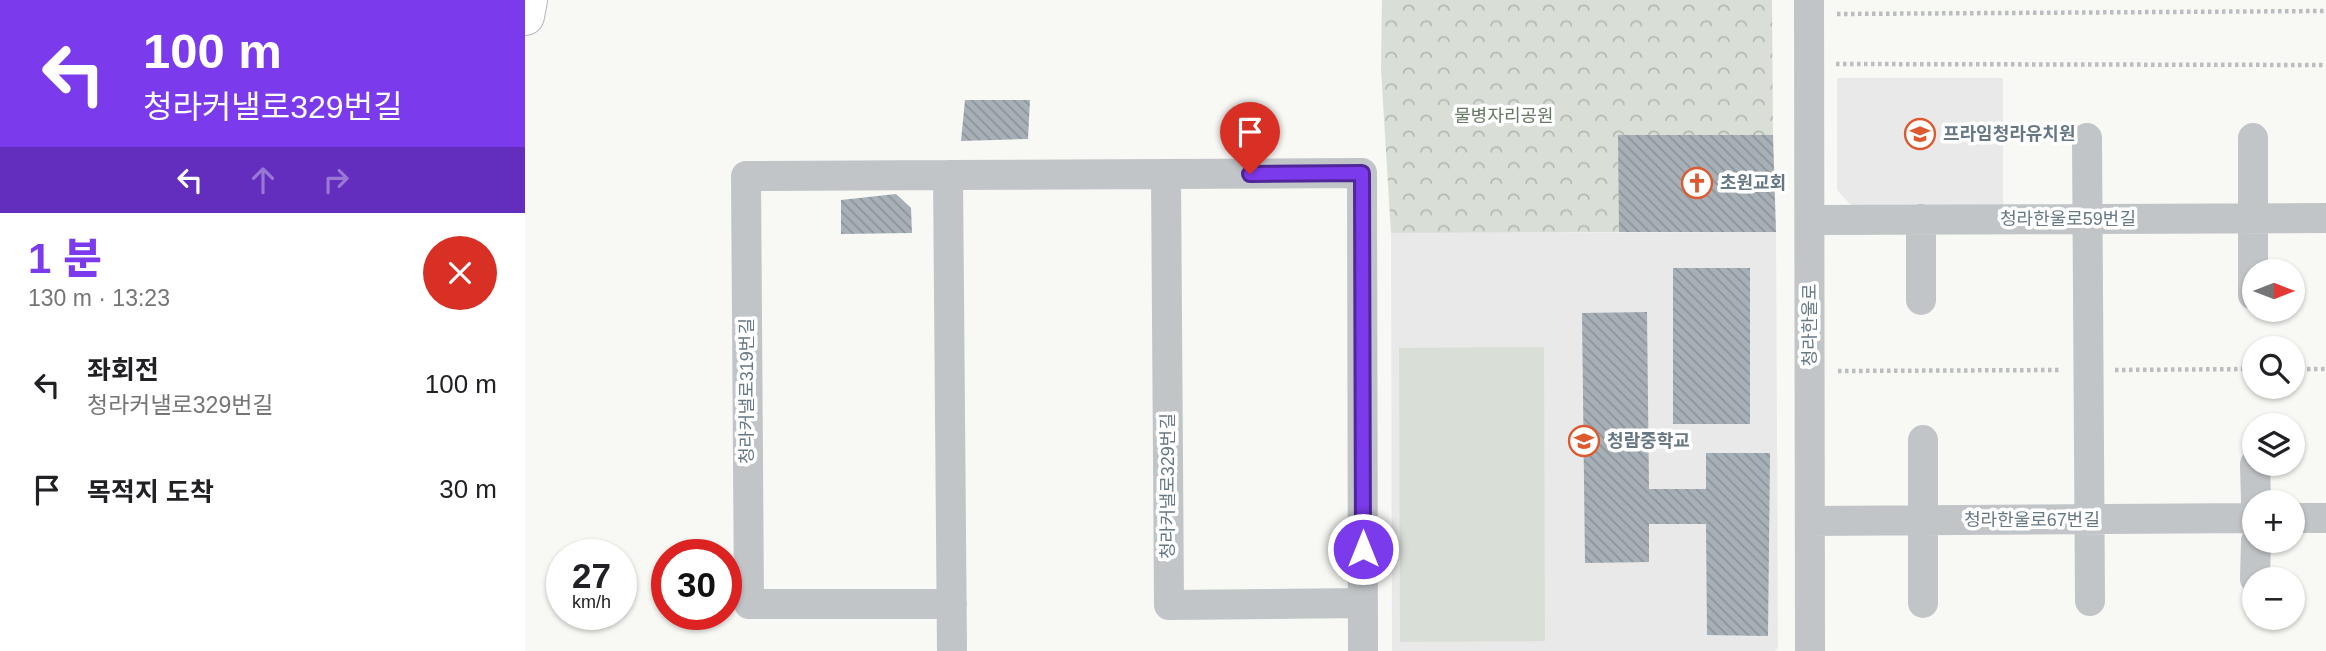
<!DOCTYPE html>
<html lang="ko">
<head>
<meta charset="utf-8">
<style>
	body { margin:0; font-family:Helvetica,"Noto Sans KR",sans-serif; background:#f6f6f6; color:#202124; height:100vh; display:flex; flex-direction:column; font-size:26px; white-space:nowrap }
	* { box-sizing:border-box; margin:0 }
	p { font-size:23px; color:#757577 }
	.icon { flex:none; width:38px; height:38px; fill:none; stroke:currentColor; stroke-width:2; stroke-linecap:round; stroke-linejoin:round }
	.map { position:relative; flex:1; overflow:hidden }
	.drawer { display:flex; flex-direction:column; background:#fff; width:525px }
	.drawer>* { flex:none }
	.banner { background:#7c3aed; color:#fff; overflow:hidden }
	.needle { width:46px; rotate:90deg }
	.buttons { position:absolute; left:1717px; top:259px; display:grid; gap:14px }
	.buttons a { display:grid; place-items:center; width:63px; height:63px; border-radius:50%; background:#fff; box-shadow:0 2px 5px #0004; font-size:35px }
	.speed { position:absolute; left:21px; top:539px; display:flex; gap:14px; font-size:35px; font-weight:700; text-align:center }
	.speed>* { display:grid; place-content:center; width:91px; height:91px; border-radius:50%; background:#fff; box-shadow:0 2px 5px #0004; line-height:1 }
	.speed small { font-size:18px; font-weight:400 }
	.speed .limit { border:10px solid #d22; background:#fff; color:#111 }
	.pin { position:absolute; display:grid; place-items:center; width:60px; height:60px; color:#fff; margin:-72px -30px; border-radius:50% 50% 50% 0; rotate:-45deg; box-shadow:0 0 7px #0007 }
	.pin .icon { rotate:45deg }
	.me { position:absolute; width:77px; margin:-38px; rotate:0deg; stroke-linejoin:round; filter:drop-shadow(0 0 5px #0008) }
	.turn { display:flex; align-items:center; gap:24px; height:147px; padding:0 28px; font-size:32px }
	.turn .icon { width:91px; height:91px; stroke-width:2.5 }
	.turn b { display:block; font-size:49px; line-height:60px }
	.lanes { display:flex; align-items:center; height:66px; padding:0 28px; background:#0003; justify-content:center; gap:35px; direction:ltr }
	.lanes .off { opacity:.35 }
	.round { display:grid; place-items:center; flex:none; width:74px; height:74px; border-radius:37px; background:#f6f6f6 }
	.head { display:flex; align-items:center; justify-content:space-between; height:119px; padding:0 28px }
	h1 { font-size:42px; font-weight:800; line-height:52px; color:#7c3aed }
	ul { padding:0; list-style:none }
	li { display:flex; align-items:center; gap:21px; height:105px; padding:0 28px }
	li div { flex:1 }
	li b { display:block; font-size:26px }
	li em { font-style:normal }
	main { display:flex; flex:1; min-height:0 }
	.map>svg:first-child { display:block }
	.built { fill:#e8e9e8 }
	.park { fill:url(#park-crowns) }
	.pitch { fill:#d9ded6 }
	.building { fill:url(#building-back-hatch) }
	.lines { fill:none; stroke-linecap:round; stroke-linejoin:round }
	.secondary-casing { stroke:#b3b9bd; stroke-width:40 }
	.path { stroke:#bbbec0; stroke-width:4.5; stroke-dasharray:3.5 3.5; stroke-linecap:butt }
	.minor { stroke:#c1c5c8; stroke-width:30 }
	.secondary { stroke:#fff; stroke-width:38 }
	.route-casing { stroke:#51269a; stroke-width:18 }
	.route { stroke:#7c3aed; stroke-width:12 }
	.labels { text-anchor:middle; dominant-baseline:central; stroke-width:7; stroke-linejoin:round; paint-order:stroke }
	.park-label { font-size:18px; fill:#667762; stroke:#fff }
	.poi-label { font-size:18px; font-weight:bold; fill:#677885; stroke:#fff; text-anchor:start }
	.street-label { font-size:18px; fill:#677885; stroke:#fff }
</style>
</head>
<body>
<main>
<section class="drawer">
<div class="banner">
<div class="turn"><svg class="icon" aria-label="left" viewBox="0 0 24 24"><path d="M17 20v-9H6M10 6l-5 5 5 5"/></svg><div><b>100 m</b>청라커낼로329번길</div></div>
<div class="lanes"><svg class="icon" aria-label="left" viewBox="0 0 24 24"><path d="M17 20v-9H6M10 6l-5 5 5 5"/></svg><svg class="icon off" aria-label="ahead" viewBox="0 0 24 24"><path d="M12 20V5M6 11l6-6 6 6"/></svg><svg class="icon off" aria-label="right" viewBox="0 0 24 24"><path d="M7 20v-9h11M14 6l5 5-5 5"/></svg></div>
</div>
<div class="head"><div><h1>1 분</h1><p>130 m · 13:23</p></div><a class="round" style="background:#d93025;color:#fff"><svg class="icon" aria-label="close" viewBox="0 0 24 24"><path d="M6 6l12 12M18 6L6 18"/></svg></a></div>
<ul>
<li><svg class="icon" aria-label="left" viewBox="0 0 24 24"><path d="M17 20v-9H6M10 6l-5 5 5 5"/></svg><div><b>좌회전</b><p>청라커낼로329번길</p></div><em>100 m</em></li>
<li><svg class="icon" aria-label="arrive" viewBox="0 0 24 24"><path d="M6 21V4h12l-3 4 3 4H6"/></svg><div><b>목적지 도착</b></div><em>30 m</em></li>
</ul>
</section>
<div class="map">
<svg width="1801" height="651" viewBox="0 0 1801 651">
	<defs>
		<pattern id="park-crowns" width="20" height="18" patternUnits="userSpaceOnUse" patternTransform="scale(1.75)"><rect width="20" height="18" fill="#d9ded6"/><path d="M2 6a3 3 0 1 1 6 0M12 15a3 3 0 1 1 6 0" fill="none" stroke="#b4b9b3"/></pattern>
		<pattern id="building-back-hatch" width="6" height="6" patternUnits="userSpaceOnUse" patternTransform="scale(1.75)"><rect width="6" height="6" fill="#a7b0b6"/><path d="M-1 5l2 2M0 0l6 6M5-1l2 2" fill="none" stroke="#8c949a"/></pattern>
	</defs>
	<rect width="100%" height="100%" fill="#f8f8f5"/>
	<path class="built" d="M1312,78H1478V206H1327L1312,190Z
		M1251,232L1253,648L1250,651H867L866,233Z"/>
	<path class="park" d="M857,0H1247L1248,135H1094V232L866,233L856,69Z"/>
	<path class="pitch" d="M1019,347L1020,641L875,642L874,348Z"/>
	<path class="building" d="M440,100H505L503,139L436,141Z
		M1093,135H1248L1251,232H1094Z
		M371,194L386,208L387,233L316,234V200Z
		M1148,268H1225V424H1148Z
		M1122,312L1124,489H1181V453H1245L1243,636L1182,635L1181,524H1124V562L1060,563L1057,313Z"/>
	<g class="lines">
		<g class="secondary-casing">
			<path id="secondary" d="M0,16L3,0"/>
		</g>
		<path class="path" d="M1312,14L1801,11
			M1311,64L1801,65
			M1768,369H1801
			M1590,370L1729,369
			M1313,371L1536,370"/>
		<path class="minor" d="M1284,0L1285,651
			M1562,138L1565,601
			M1728,138V295
			M641,174L644,605L838,603
			M423,175L221,176L224,604H427
			M1396,219V300
			M1285,220L1801,218
			M1398,440V603
			M1730,464L1731,502
			M1768,518H1801
			M1285,521L1729,518
			M1730,579L1731,541
			M427,651L423,175L837,173L838,651"/>
		<use href="#secondary" class="secondary"/>
	</g>
	<g class="lines">
		<g class="route-casing">
			<path id="route" d="M725,174L837,173L838,549"/>
		</g>
		<use href="#route" class="route"/>
	</g>
	<defs>
		<g id="school-ring" transform="scale(1.575)"><circle r="9.5" fill="#fff" stroke="#de592e" stroke-width="1.5"/><path d="M0-5L7-2L0 1L-7-2ZM-4 1L0 2.5L4 1V4Q0 6-4 4Z" fill="#de592e"/></g>
		<g id="church-ring" transform="scale(1.575)"><circle r="9.5" fill="#fff" stroke="#de592e" stroke-width="1.5"/><path d="M-1.2-6h2.4v3.5h3.3v2.4h-3.3V6h-2.4V-.1h-3.3v-2.4h3.3Z" fill="#de592e"/></g>
	</defs>
	<g fill-rule="evenodd">
		<use href="#school-ring" x="1395" y="134"/>
		<use href="#church-ring" x="1172" y="183"/>
		<use href="#school-ring" x="1059" y="441"/>
	</g>
	<g class="labels">
		<g class="park-label">
			<text x="979" y="116">물병자리공원</text>
		</g>
		<g class="poi-label">
			<text x="1418" y="134">프라임청라유치원</text>
			<text x="1195" y="183">초원교회</text>
			<text x="1082" y="441">청람중학교</text>
		</g>
		<g class="street-label">
			<text x="1543" y="219">청라한울로59번길</text>
			<text transform="translate(1285 325) rotate(-90)">청라한울로</text>
			<text transform="translate(222 391) rotate(-90)">청라커낼로319번길</text>
			<text transform="translate(643 486) rotate(-90)">청라커낼로329번길</text>
			<text x="1507" y="520">청라한울로67번길</text>
		</g>
	</g>
</svg>
<div class="buttons">
<a><svg class="needle" viewBox="-14 -14 28 28"><path d="M0-13l5 13h-10z" fill="#e53935"/><path d="M0 13l5-13h-10z" fill="#757577"/></svg></a>
<a><svg class="icon" aria-label="search" viewBox="0 0 24 24"><circle cx="10" cy="10" r="6"/><path d="M15 15l6 6"/></svg></a>
<a><svg class="icon" aria-label="layers" viewBox="0 0 24 24"><path d="M12 4l9 5-9 5-9-5zM3 14l9 5 9-5"/></svg></a>
<a>+</a>
<a>−</a>
</div>
<div class="speed"><div>27<small>km/h</small></div><div class="limit">30</div></div>
<div class="pin" style="left:725px;top:174px;background:#d93025"><svg class="icon" aria-label="arrive" viewBox="0 0 24 24"><path d="M6 21V4h12l-3 4 3 4H6"/></svg></div>
<svg class="me" style="left:838px;top:549px" viewBox="-20 -20 40 40"><circle r="17" fill="#7c3aed" stroke="#fff" stroke-width="3"/><path d="M0-11L8 9 0 5-8 9z" fill="#fff"/></svg>
</div>
</main>
</body>
</html>
